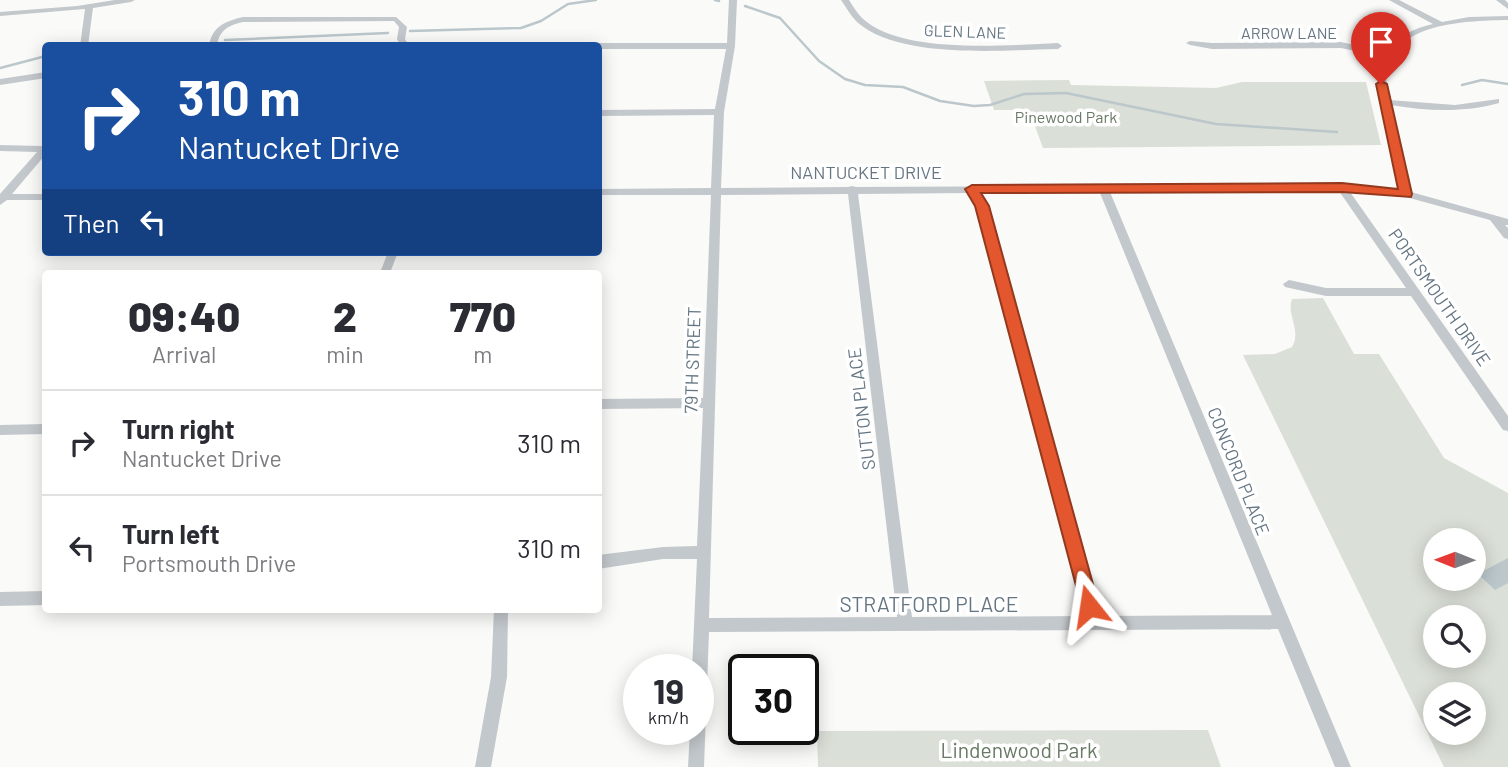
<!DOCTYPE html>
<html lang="en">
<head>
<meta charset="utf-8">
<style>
	body { margin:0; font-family:Barlow,sans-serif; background:#f2f2f3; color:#2b2b33; height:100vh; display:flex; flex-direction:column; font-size:26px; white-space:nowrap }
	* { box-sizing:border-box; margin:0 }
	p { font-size:23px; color:#7c7c81 }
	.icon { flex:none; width:38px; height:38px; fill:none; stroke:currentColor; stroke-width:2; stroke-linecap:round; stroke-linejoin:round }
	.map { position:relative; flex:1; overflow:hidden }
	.drawer { position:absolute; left:42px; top:270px; width:560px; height:343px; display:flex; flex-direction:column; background:#fff; border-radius:7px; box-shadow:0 4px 18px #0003 }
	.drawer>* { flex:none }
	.banner { position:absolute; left:42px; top:42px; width:560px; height:214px; border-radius:7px; box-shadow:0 4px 18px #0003; background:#1a4fa0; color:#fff; overflow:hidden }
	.needle { width:46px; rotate:271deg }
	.buttons { position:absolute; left:1423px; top:528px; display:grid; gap:14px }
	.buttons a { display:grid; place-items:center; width:63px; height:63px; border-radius:50%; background:#fff; box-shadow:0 4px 18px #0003; font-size:35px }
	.speed { position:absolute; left:623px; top:654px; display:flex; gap:14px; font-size:35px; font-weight:700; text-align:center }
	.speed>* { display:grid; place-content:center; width:91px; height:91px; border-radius:50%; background:#fff; box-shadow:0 4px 18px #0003; line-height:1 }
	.speed small { font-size:18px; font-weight:400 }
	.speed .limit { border:4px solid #111; border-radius:10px; background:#fff; color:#111 }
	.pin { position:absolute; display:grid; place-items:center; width:60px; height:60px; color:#fff; margin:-72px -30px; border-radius:50% 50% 50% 0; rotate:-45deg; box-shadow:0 0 7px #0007 }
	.pin .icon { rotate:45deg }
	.me { position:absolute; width:77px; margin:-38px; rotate:345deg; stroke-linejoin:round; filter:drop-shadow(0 0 5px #0008) }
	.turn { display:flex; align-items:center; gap:24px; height:147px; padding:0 21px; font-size:32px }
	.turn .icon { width:91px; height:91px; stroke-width:2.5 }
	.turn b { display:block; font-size:49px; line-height:60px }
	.then { display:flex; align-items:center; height:66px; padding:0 21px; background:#0003; gap:14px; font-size:26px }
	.eta { display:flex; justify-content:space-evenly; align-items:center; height:119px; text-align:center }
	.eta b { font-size:42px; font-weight:800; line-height:49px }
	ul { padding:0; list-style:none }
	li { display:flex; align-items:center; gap:21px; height:105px; padding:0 21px; border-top:2px solid #e1e1e2 }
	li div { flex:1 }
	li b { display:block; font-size:26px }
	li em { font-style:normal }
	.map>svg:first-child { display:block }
	.green { fill:#dadfd7; fill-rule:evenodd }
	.water { fill:#bbc7cb }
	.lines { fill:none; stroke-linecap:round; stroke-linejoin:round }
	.stream { stroke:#bbc7cb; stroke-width:2.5 }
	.minor { fill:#c3c8cc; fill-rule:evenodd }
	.route { fill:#e4572e; stroke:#94391e; stroke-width:2 }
	.labels { text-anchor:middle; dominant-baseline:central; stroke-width:7; stroke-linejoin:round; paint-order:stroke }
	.far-street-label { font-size:16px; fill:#657683; stroke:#fff }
	.far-park-label { font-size:16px; fill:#687a64; stroke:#fff }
	.street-label { font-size:18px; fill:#657683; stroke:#fff }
	.near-street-label { font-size:21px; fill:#657683; stroke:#fff }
	.near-park-label { font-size:21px; fill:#687a64; stroke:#fff }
</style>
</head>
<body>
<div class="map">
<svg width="1508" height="767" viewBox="0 0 1508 767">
	<rect width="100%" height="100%" fill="#fafaf8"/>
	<path class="green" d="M1069,80L1071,85L1216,88L1242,82H1366L1381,145L1043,148L1029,110H994L984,81Z
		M1323,298L1354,354H1379L1444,458L1508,493V767H1444L1243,355L1275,354L1292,347C1302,330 1286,315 1292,299ZM1435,541H1474V579H1435ZM1435,618H1474V656H1435ZM1435,695H1474V733H1435Z
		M1208,730L1221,767H818L817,731Z"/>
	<path class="water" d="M1508,558V583L1495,590L1478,574Z"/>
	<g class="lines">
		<path class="stream" d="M715,0L719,1
			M745,6L780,18L819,61L845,79L865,85L903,87L940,101L974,106L990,105L1024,94L1066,93L1216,124L1337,132
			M410,31L521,28L541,21L568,4L596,0
			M225,40L388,33
			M163,46L194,44
			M0,68L46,56
			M1462,85L1482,80L1508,84"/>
		<path class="minor" d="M115,0H135L131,2L93,8L88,46H80L85,9L0,16V12L77,6Z
			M729,0H737L735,46L724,112L721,188L848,187L852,186L856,187L1342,185L1400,190L1377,84L1379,63L1383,57L1341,48L1212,49L1190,45L1186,43L1190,41L1212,43L1341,42L1386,52C1396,36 1415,28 1433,24L1389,0H1399L1442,22L1469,17L1508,16V20C1455,21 1371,24 1389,100L1455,105L1499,99V103C1463,113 1428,111 1390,105L1411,192L1508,219V225H1505L1508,228V239L1504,238L1490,220L1406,197L1350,192L1508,416V431L1503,430L1411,296H1326L1285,287L1283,284L1289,280L1326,288H1406L1339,191L1110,192L1351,767H1335L1278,629L709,632L704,767H688L690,730H698V670H692L697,559H663L598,569V555L663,547L697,546L703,408L598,409V399L703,398L711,195H598V189L711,188L714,115L598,116V110L715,109L726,49H598V46H594L598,43H727ZM969,193L977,206L1085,616L912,617L858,194ZM979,193H1100L1272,615L1100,616L987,206ZM848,194L897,617L709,618L721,195Z
			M841,0H849C853,6 857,13 862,18C901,55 1007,45 1058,43L1062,46L1058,49C1004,50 900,60 857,22C851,16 846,7 841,0Z
			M1496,0H1505L1508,3V9Z
			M243,17H396L407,27L405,39L409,46H401L397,39L399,27L394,21L243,22C229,25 219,30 217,46H209C212,26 226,21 243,17Z
			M46,72V78L0,85V79Z
			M46,144V154L12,194H46V200H7L0,205V194L37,152L0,151V145L42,146Z
			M388,252H398L390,273H380Z
			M46,424V434L0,435V425Z
			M46,591V605L0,606V592Z
			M494,609H508L507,677L491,767H475L491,677Z"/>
	</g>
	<path class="route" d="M1381,81L1387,84L1412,194L1411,197L1342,192L981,193L989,206L1099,606L1096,612L1089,615L1083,612L975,206L965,189L972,185L1342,183L1398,189L1376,84Z"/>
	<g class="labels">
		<g class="far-street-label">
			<text transform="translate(965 31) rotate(2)">GLEN LANE</text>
			<text x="1289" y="32">ARROW LANE</text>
		</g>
		<g class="far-park-label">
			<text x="1066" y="116">Pinewood Park</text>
		</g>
		<g class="street-label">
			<text x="866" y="172">NANTUCKET DRIVE</text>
			<text transform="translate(1440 297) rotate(55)">PORTSMOUTH DRIVE</text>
			<text transform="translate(692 360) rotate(-88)">79TH STREET</text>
			<text transform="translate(861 409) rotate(-97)">SUTTON PLACE</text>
			<text transform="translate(1239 471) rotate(68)">CONCORD PLACE</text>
		</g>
		<g class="near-street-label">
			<text x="929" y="603">STRATFORD PLACE</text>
		</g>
		<g class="near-park-label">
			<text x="1019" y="749">Lindenwood Park</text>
		</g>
	</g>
</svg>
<div class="buttons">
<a><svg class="needle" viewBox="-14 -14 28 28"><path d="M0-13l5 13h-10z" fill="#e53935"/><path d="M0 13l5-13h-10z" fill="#7c7c81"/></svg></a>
<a><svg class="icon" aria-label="search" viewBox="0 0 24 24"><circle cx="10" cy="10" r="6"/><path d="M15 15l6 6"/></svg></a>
<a><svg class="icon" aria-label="layers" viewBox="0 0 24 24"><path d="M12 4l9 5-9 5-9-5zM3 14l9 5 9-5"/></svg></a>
</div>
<div class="speed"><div>19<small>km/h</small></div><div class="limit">30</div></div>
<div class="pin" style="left:1381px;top:84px;background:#d93025"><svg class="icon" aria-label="arrive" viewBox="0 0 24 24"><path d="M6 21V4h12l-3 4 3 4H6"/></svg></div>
<svg class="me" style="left:1089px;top:606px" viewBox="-20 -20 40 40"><path d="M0-17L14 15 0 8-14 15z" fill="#e4572e" stroke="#fff" stroke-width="4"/></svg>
<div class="banner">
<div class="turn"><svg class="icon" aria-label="right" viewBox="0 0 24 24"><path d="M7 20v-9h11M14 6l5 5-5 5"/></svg><div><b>310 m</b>Nantucket Drive</div></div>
<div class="then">Then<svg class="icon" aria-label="left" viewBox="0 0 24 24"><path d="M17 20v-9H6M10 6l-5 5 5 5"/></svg></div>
</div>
<section class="drawer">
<div class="eta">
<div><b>09:40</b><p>Arrival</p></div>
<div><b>2</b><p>min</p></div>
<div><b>770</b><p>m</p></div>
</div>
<ul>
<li><svg class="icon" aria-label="right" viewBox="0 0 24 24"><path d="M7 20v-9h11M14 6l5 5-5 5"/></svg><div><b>Turn right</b><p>Nantucket Drive</p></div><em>310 m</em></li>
<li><svg class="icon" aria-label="left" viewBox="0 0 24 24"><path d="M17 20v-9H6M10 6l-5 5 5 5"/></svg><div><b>Turn left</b><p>Portsmouth Drive</p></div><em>310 m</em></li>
</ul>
</section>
</div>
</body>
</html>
